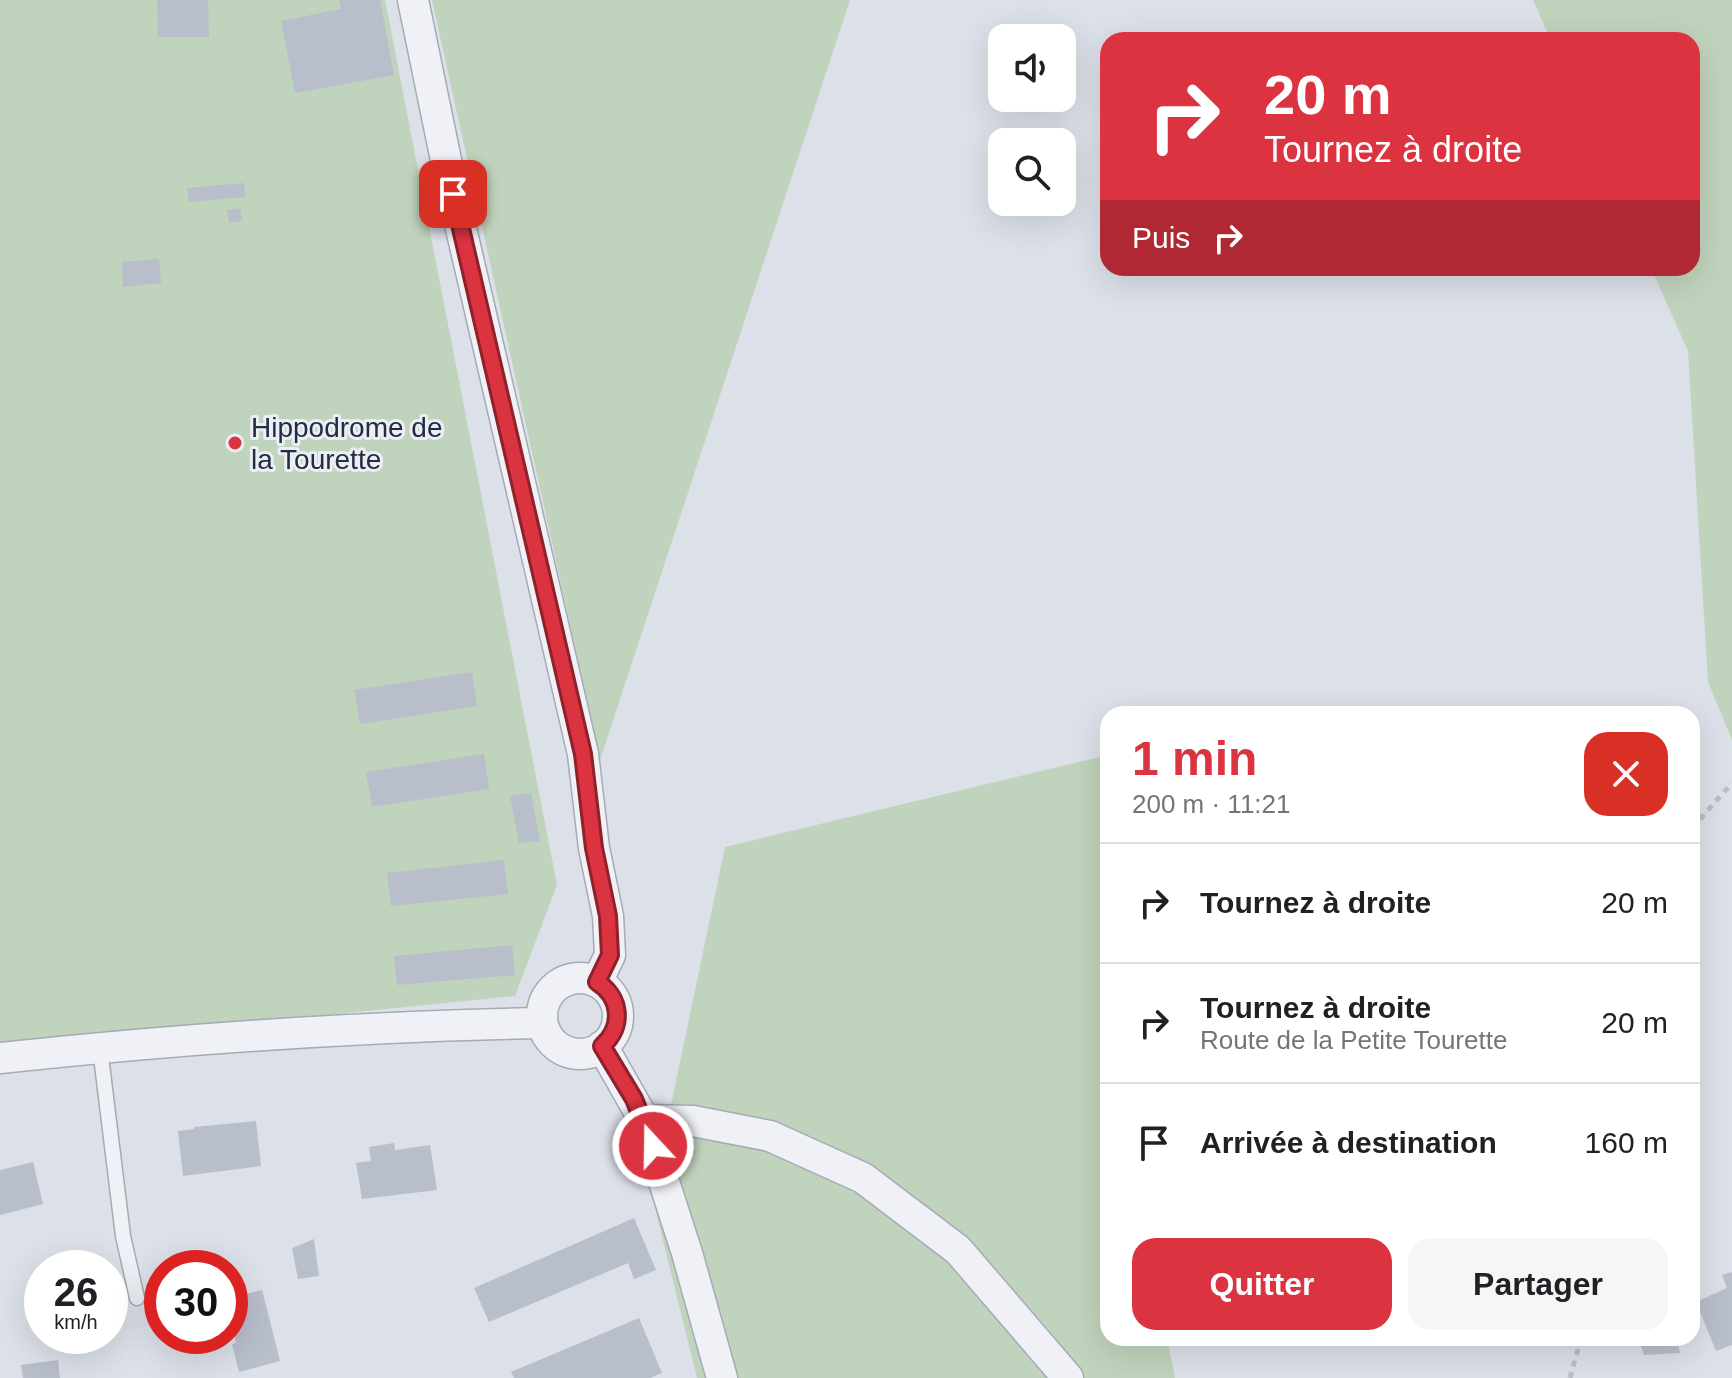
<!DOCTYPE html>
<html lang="fr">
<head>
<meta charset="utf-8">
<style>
	body { margin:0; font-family:Arial,sans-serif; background:#f6f6f6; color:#202124; height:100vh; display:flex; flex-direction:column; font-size:30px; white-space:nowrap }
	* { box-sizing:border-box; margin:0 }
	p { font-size:26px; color:#757577 }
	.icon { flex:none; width:44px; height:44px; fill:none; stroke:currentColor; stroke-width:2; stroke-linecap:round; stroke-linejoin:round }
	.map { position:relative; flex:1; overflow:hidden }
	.details { position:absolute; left:1100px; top:706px; width:600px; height:640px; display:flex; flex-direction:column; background:#fff; border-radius:24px; box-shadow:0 8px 32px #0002 }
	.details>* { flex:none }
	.guide { position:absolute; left:1100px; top:32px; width:600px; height:244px; border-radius:24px; box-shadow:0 8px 32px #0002; background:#db3340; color:#fff; overflow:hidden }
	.controls { position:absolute; left:988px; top:24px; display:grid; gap:16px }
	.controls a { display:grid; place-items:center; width:88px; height:88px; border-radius:16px; background:#fff; box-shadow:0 8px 32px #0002; font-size:40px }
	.speed { position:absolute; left:24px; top:1250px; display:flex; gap:16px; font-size:40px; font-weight:700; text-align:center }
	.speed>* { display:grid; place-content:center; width:104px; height:104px; border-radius:50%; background:#fff; box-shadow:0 8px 32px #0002; line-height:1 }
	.speed small { font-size:20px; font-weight:400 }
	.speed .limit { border:12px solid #d22; background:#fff; color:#111 }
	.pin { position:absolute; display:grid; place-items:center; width:68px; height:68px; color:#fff; margin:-34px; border-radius:16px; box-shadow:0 4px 12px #0006 }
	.me { position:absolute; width:88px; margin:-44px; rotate:339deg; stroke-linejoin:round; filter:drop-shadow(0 0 6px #0008) }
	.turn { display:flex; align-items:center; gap:28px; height:168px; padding:0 32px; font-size:36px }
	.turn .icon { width:104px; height:104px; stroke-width:2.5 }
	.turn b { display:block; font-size:56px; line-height:68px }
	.then { display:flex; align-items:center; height:76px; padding:0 32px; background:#0003; gap:16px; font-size:30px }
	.round { display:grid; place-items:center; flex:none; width:84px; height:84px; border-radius:24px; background:#f6f6f6 }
	.head { display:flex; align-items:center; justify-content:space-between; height:136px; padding:0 32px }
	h1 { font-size:48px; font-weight:700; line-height:60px; color:#db3340 }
	.primary-button { display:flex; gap:16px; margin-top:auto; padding:16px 32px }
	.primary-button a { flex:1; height:92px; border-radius:24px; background:#db3340; color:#fff; font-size:32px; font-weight:700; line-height:92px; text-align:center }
	.primary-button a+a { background:#f6f6f6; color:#202124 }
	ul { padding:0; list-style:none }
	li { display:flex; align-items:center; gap:24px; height:120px; padding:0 32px; border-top:2px solid #e0e0e0 }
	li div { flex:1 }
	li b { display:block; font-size:30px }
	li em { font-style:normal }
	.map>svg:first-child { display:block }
	.green { fill:#c0d3bc }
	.building { fill:#b9becb }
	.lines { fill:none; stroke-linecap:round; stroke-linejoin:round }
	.lane-casing { stroke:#a5aab5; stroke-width:17 }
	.street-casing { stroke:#a5aab5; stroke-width:33 }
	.path { stroke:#babec6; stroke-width:5; stroke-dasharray:6 6; stroke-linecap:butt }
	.lane { stroke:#eff1f6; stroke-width:14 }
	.street { stroke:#eff1f6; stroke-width:30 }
	.route-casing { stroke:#8e212a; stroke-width:20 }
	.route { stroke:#db3340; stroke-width:14 }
	.poi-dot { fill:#db3340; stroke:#ebeff5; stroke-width:3 }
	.labels { text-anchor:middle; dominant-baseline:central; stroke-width:6; stroke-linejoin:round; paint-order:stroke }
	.poi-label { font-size:28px; fill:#242c3f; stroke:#ebeff5; text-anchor:start }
</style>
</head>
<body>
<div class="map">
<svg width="1732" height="1378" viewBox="0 0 1732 1378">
	<rect width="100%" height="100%" fill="#dce0e8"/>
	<path class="green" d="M0,0H385L557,885L515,996L0,1048Z
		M432,0H850L600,760Z
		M1533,0H1732V740L1708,682L1688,351L1651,268H1692V40H1551Z
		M1108,755V1338H1167L1175,1378H697L652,1196L725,847Z"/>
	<path class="building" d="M157,0H208L209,37H158Z
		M339,0H380L394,75L295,93L281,21L341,9Z
		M244,183L245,197L189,202L187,188Z
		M240,208L242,221L229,223L227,210Z
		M159,259L161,283L123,287L122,262Z
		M472,672L477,706L360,724L354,690Z
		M484,754L489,789L372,807L366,772Z
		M531,793L540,841L519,843L510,796Z
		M504,860L508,894L391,906L387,873Z
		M512,945L515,975L397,985L394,956Z
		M256,1121L261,1166L183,1176L178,1131L194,1129V1127Z
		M394,1143L395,1150L430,1145L437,1190L362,1199L356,1163L371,1161L369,1147Z
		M33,1162L43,1204L0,1215V1170Z
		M634,1218L656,1270L634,1279L628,1263L489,1322L474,1288Z
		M314,1239L319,1276L298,1279L292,1248Z
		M1732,1272V1345L1716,1351L1696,1302L1727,1288L1722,1275Z
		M262,1290L280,1361L239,1372L232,1344L236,1343L232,1329H230V1298Z
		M639,1318L662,1373L650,1378H514L511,1372Z
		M1638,1338H1677L1680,1353L1644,1355Z
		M58,1360L60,1378H23L21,1365Z"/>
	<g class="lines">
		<g class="lane-casing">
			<path id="lane" d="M100,1048L123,1236L137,1298"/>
		</g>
		<g class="street-casing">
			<path id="street" d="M413,0L453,194L583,754L594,848L608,916L610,955L597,982
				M542 1016a38 38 0 1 1 76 0a38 38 0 1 1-76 0Z
				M602,1046L644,1120L687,1253L722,1378
				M0,1058C180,1039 361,1026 542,1023
				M644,1120L693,1121L770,1136L863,1178L958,1250L1068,1378"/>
		</g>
		<path class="path" d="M1692,828L1732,783
			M1570,1378L1581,1338"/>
		<use href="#lane" class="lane"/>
		<use href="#street" class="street"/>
	</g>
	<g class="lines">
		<g class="route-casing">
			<path id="route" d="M453,194L583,754L594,848L608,916L610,955L597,982C621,997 624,1027 602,1046L634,1099L653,1146"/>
		</g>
		<use href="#route" class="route"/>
	</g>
	<circle class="poi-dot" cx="235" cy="443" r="8"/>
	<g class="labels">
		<g class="poi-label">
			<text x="251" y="427">Hippodrome de<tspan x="251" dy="32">la Tourette</tspan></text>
		</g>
	</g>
</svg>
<div class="controls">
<a><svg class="icon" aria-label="sound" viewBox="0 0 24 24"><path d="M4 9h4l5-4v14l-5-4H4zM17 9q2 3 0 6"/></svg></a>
<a><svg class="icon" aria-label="search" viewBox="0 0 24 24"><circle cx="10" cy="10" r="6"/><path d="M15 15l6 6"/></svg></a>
</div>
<div class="speed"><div>26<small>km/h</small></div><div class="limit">30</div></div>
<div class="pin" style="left:453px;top:194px;background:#d93025"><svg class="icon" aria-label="arrive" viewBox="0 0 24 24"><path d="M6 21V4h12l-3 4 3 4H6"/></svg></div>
<svg class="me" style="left:653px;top:1146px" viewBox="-20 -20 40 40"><circle r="17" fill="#db3340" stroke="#fff" stroke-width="3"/><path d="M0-11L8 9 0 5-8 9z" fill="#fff"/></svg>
<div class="guide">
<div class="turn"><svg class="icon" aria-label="right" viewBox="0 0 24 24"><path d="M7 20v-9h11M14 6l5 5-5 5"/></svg><div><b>20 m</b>Tournez à droite</div></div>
<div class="then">Puis<svg class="icon" aria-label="right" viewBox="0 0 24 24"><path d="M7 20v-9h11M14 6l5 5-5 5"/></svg></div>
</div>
<section class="details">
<div class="head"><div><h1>1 min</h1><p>200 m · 11:21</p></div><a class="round" style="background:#d93025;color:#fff"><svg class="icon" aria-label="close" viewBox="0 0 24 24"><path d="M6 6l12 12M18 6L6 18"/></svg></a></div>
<ul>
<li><svg class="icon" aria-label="right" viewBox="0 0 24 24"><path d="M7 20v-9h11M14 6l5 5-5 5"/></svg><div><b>Tournez à droite</b></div><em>20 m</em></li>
<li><svg class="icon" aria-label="right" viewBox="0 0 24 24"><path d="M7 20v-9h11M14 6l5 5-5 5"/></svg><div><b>Tournez à droite</b><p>Route de la Petite Tourette</p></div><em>20 m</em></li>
<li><svg class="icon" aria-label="arrive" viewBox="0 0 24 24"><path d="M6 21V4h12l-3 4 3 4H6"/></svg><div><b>Arrivée à destination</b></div><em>160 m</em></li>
</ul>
<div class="primary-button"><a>Quitter</a><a>Partager</a></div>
</section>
</div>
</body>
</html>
